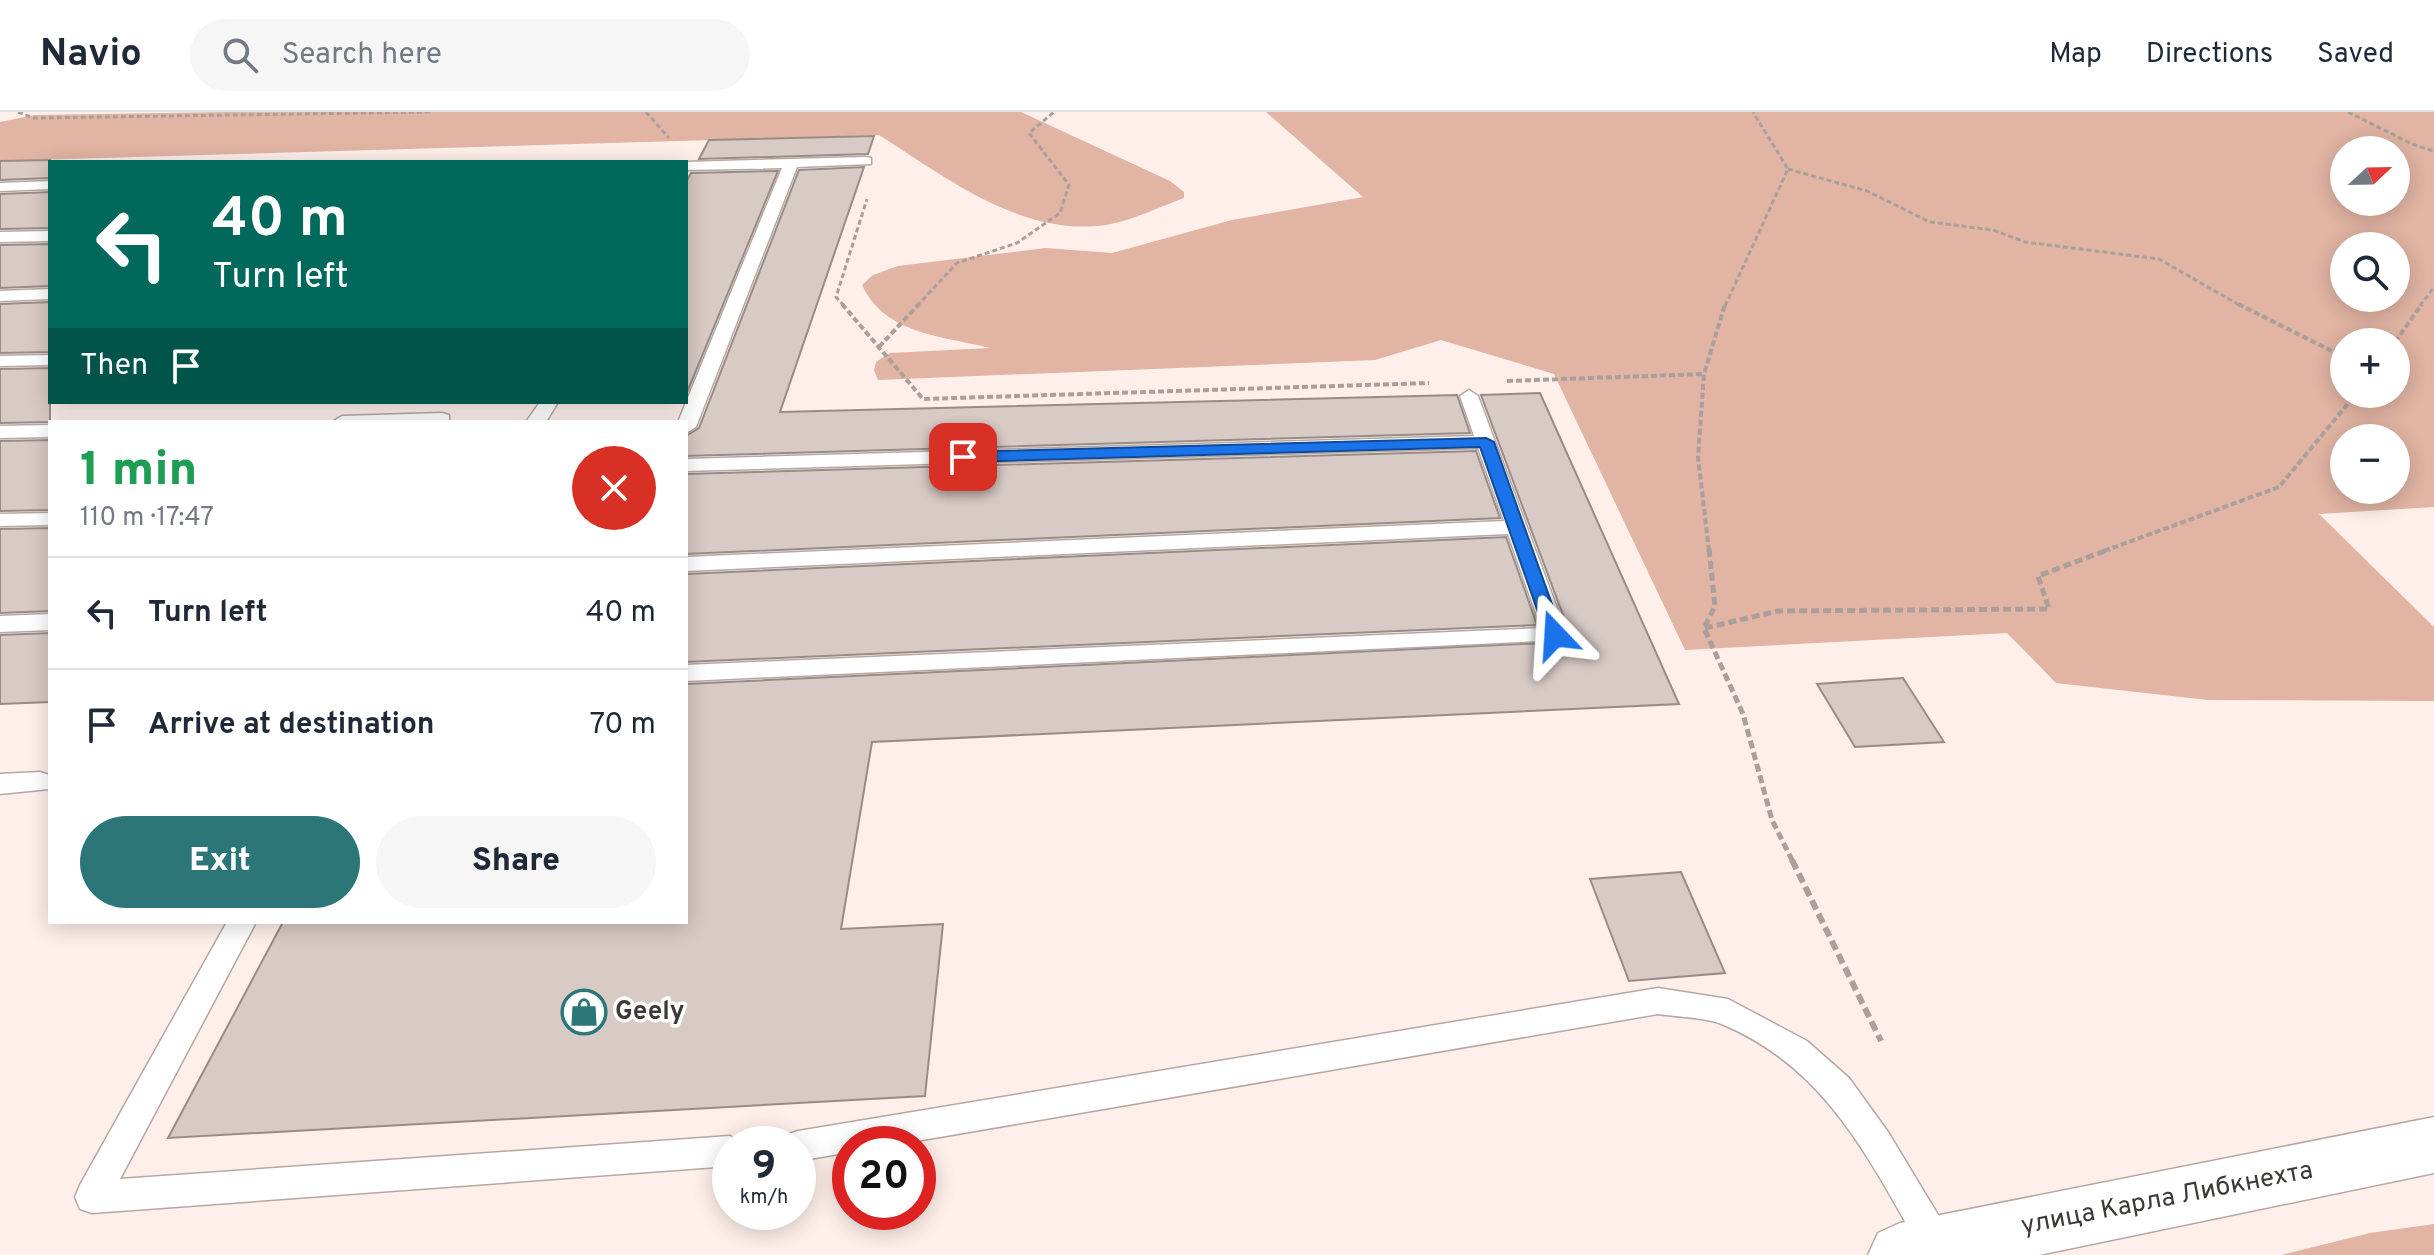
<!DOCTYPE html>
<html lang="en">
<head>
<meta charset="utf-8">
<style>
	body { margin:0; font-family:Overpass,sans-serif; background:#f6f6f7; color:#1f2937; height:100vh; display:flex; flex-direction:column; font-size:30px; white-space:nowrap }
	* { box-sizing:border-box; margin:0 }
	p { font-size:26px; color:#747a83 }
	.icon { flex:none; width:44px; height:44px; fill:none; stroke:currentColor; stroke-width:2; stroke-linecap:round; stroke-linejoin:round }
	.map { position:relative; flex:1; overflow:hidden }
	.details { position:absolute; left:48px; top:308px; width:640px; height:504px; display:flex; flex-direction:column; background:#fff; border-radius:0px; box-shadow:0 4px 20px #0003 }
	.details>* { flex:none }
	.banner { position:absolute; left:48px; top:48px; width:640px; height:244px; border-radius:0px; box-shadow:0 4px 20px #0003; background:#00695c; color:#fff; overflow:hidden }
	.needle { width:52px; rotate:68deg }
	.tools { position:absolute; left:2330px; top:24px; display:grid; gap:16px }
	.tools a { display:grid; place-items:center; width:80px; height:80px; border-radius:50%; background:#fff; box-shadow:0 4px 20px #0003; font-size:40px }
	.speed { position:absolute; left:712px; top:1014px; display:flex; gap:16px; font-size:40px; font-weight:700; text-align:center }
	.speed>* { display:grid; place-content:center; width:104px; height:104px; border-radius:50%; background:#fff; box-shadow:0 4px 20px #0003; line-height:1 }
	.speed small { font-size:20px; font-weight:400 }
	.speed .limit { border:12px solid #d22; background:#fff; color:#111 }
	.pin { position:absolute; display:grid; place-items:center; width:68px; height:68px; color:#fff; margin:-34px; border-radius:16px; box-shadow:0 4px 12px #0006 }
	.me { position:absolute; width:88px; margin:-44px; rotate:340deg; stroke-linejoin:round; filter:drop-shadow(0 0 6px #0008) }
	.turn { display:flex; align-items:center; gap:28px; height:168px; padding:0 32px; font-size:36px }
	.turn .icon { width:104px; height:104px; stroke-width:2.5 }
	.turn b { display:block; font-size:56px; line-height:68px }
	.then { display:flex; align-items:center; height:76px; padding:0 32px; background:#0003; gap:16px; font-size:30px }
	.round { display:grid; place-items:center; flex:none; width:84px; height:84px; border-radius:42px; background:#f6f6f7 }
	.overview { display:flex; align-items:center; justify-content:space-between; height:136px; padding:0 32px }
	h1 { font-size:48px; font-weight:800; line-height:60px; color:#1e9e55 }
	.cta { display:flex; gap:16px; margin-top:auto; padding:16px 32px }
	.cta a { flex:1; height:92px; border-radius:48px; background:#2c7678; color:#fff; font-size:32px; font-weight:800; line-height:92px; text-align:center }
	.cta a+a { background:#f6f6f7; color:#1f2937 }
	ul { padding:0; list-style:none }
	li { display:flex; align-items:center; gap:24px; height:112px; padding:0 32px; border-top:2px solid #e0e1e3 }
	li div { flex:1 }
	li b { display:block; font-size:30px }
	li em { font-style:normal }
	header { display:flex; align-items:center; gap:48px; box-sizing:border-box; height:112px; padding:0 40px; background:#fff; border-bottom:2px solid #e0e1e3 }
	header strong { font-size:38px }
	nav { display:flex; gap:44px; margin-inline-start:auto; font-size:28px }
	.search { width:560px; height:72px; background:#f6f6f7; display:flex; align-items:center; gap:20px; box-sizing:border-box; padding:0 28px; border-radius:44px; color:#747a83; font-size:30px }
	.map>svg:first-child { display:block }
	.green { fill:#e1b4a3; fill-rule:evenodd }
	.building { fill:#d8cac5; stroke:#998c87; stroke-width:2 }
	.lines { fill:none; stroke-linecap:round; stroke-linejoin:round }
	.lane-casing { stroke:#b5a8a2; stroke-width:3 }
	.secondary-casing { stroke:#b5a8a2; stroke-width:3 }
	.path-far3 { stroke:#aa9f9b; stroke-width:3; stroke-dasharray:5 3; stroke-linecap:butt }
	.path-far2 { stroke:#aa9f9b; stroke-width:4; stroke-dasharray:6 3; stroke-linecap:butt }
	.path-far1 { stroke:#aa9f9b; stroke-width:5; stroke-dasharray:8 4; stroke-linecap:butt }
	.path { stroke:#aa9f9b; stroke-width:6; stroke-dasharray:10 5; stroke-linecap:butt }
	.lane { fill:#fff; fill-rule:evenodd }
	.secondary { fill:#fff; fill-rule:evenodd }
	.route { fill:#1a73e8; stroke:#114b97; stroke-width:2 }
	.labels { text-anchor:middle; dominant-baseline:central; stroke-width:7; stroke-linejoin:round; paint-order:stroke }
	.near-poi-label { font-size:26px; font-weight:bold; fill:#3e3937; stroke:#fff; text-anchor:start }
	.near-street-label { font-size:26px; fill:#3e3937; stroke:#fff }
</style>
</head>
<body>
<header>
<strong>Navio</strong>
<div class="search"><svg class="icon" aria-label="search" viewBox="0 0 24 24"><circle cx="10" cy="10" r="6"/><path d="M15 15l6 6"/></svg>Search here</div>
<nav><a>Map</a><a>Directions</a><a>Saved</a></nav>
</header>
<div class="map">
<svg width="2434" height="1143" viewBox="0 0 2434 1143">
	<rect width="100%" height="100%" fill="#feefea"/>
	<path class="green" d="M226,0H1021L1170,69L1184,80V86C1156,96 1126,112 1096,114C1017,121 942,63 879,23L0,49V10L35,3Z
		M1266,0H2434V395L2319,402L2434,515V589L2208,588L2056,571L2007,521L1685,538L1554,262L1441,228L1375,248L878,268L874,258L876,250L890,241L990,236C944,224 885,223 862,173L873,163L898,154L1046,136L1112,141L1232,108L1363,85ZM2396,38V90H2344V38ZM2396,134V186H2344V134ZM2396,230V282H2344V230ZM2396,326V378H2344V326Z
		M2434,1112V1143H2281L2370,1121Z"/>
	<path class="building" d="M874,24L868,42L699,47L709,28Z
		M50,48V66L0,68V49Z
		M864,55L780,300L1457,283L1470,321L686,344V324L699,316L799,58Z
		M778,59L686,283V70L691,61Z
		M50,80V116L0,117V82Z
		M50,132V174L0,176V133Z
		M50,190V240L0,241V192Z
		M50,256V310L0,311V257Z
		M1540,281L1679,592L872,630L841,817L943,812L925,984L168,1026L283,810H686V572L1565,530L1570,522L1481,283Z
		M50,328V398L0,399V329Z
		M1476,339L1500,406L686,442V362Z
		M50,416V499L0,501V417Z
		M1506,425L1537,513L686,550V462Z
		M50,521V590L0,592V523Z
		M1903,566L1944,630L1855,635L1817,572Z
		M1681,760L1725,861L1629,869L1590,767Z"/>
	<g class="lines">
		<g class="lane-casing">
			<path id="lane" d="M866,45L871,46V52L797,55L696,315L686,321V310H678L782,56L686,58L685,50Z
				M50,69V77L0,79V71Z
				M50,119V129L0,130V120Z
				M50,177V187L0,189V179Z
				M50,243V253L0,254V244Z
				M1469,278L1478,284L1567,523L1563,528L686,569V553L1541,516L1508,422L686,459V445L1504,409L1478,336L686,359V347L1474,324L1460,284Z
				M540,290H558L546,310H526Z
				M442,301L449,303V310H332L342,304Z
				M50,313V325L0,326V314Z
				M50,401V413L0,414V402Z
				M50,502V518L0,520V504Z
				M40,660L49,663V677L0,682V662Z
				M227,810H256L120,1067L730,1024L743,1032H730V1054L92,1101L80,1097L75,1085L80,1073Z
				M1658,876L1728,887L1807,929L1849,966L1888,1020L1949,1121L1954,1133L1950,1143H1924C1871,1051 1828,957 1724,913C1705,905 1678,905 1658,902L899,1032H850V1040L798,1049V1032H783L786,1023L798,1019Z"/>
		</g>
		<g class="secondary-casing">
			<path id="secondary" d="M2434,1005V1061L2039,1143H1868L1878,1121L1900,1111Z"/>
		</g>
		<path class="path-far3" d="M18,0L34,6L431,0
			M646,0L669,26
			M2348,0L2412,32L2434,39
			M1788,57L1867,79L1930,110L1993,118L2025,130L2159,147L2241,194
			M844,194L836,185L867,87
			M917,194L957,151L1017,131L1060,101L1069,73L1029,21L1054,0
			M1725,194L1788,57L1753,0
			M2420,194L2434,175"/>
		<path class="path-far2" d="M842,192L923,287L1429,271
			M2238,192L2344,245
			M2395,230L2422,192
			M879,235L919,192
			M1507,269L1704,262
			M1709,439L1698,345L1704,262L1725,192
			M2104,439L2279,375L2356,282"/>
		<path class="path-far1" d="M1709,437L1715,494L1704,516L1743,602L1772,708L1793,750
			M1705,516L1778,499L2049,497L2038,464L2110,437"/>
		<path class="path" d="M1792,748L1881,929"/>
		<use href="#lane" class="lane"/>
		<use href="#secondary" class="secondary"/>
	</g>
	<path class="route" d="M1486,326L1494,330L1563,523L1561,527L1555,529L1546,523L1480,335L963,350L955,345L963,340Z"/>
	<defs>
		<g id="shop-ring" transform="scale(2.3)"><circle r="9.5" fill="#fff" stroke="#2c7678" stroke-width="1.5"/><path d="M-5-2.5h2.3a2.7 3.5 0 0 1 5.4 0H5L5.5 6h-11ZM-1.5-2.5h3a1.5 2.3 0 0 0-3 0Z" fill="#2c7678"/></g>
	</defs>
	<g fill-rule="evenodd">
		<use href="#shop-ring" x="584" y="900"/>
	</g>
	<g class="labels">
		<g class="near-poi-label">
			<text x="615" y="900">Geely</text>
		</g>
		<g class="near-street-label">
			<text transform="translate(2167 1087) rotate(-11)">улица Карла Либкнехта</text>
		</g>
	</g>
</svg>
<div class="tools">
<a><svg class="needle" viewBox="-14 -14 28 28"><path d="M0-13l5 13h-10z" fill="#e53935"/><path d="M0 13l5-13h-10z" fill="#747a83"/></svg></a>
<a><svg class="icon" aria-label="search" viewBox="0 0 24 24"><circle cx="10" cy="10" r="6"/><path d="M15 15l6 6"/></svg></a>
<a>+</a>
<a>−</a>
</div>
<div class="speed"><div>9<small>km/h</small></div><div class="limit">20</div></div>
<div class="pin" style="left:963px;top:345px;background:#d93025"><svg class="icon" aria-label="arrive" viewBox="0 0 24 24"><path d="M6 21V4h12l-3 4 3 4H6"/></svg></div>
<svg class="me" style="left:1555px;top:523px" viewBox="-20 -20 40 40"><path d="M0-17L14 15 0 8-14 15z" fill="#1a73e8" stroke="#fff" stroke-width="4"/></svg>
<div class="banner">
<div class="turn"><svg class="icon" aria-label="left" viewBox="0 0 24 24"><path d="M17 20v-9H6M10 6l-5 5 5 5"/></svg><div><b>40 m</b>Turn left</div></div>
<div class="then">Then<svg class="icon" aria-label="arrive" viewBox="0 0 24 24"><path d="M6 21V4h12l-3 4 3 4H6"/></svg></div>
</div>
<section class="details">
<div class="overview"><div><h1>1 min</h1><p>110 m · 17:47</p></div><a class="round" style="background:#d93025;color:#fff"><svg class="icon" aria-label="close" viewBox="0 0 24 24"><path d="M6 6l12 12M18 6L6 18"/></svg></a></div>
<ul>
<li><svg class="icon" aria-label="left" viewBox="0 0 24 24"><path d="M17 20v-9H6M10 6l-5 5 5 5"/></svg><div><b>Turn left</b></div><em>40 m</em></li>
<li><svg class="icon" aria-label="arrive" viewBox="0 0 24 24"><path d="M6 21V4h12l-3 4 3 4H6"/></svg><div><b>Arrive at destination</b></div><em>70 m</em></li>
</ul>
<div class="cta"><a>Exit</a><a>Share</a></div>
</section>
</div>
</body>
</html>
